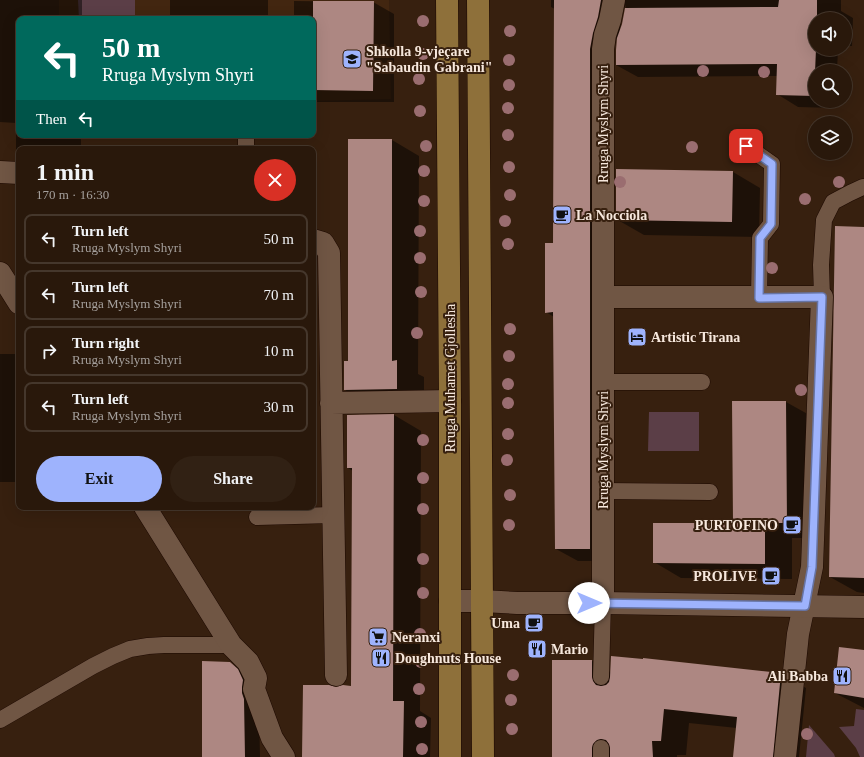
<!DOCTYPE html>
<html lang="en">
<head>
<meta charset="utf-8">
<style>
	body { margin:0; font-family:Georgia,serif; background:#312114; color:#f1f3f6; height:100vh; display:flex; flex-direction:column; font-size:15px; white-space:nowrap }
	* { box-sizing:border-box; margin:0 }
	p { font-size:13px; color:#a5a09d }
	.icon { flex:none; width:22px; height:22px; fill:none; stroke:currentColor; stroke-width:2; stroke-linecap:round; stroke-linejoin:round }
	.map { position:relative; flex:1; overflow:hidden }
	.sheet { position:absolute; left:16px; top:146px; width:300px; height:364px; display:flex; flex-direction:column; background:#29180b; border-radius:8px; box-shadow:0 4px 16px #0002,0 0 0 1px #45372c }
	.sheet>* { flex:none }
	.hud { position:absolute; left:16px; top:16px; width:300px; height:122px; border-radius:8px; box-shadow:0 4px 16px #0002,0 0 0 1px #45372c; background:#00695c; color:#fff; overflow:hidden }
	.fabs { position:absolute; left:808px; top:12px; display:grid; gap:8px }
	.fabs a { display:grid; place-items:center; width:44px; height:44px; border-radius:50%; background:#29180b; box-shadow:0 4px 16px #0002,0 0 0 1px #45372c; font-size:20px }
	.pin { position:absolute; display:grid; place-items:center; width:34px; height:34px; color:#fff; margin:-17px; border-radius:8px; box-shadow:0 2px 6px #0006 }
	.me { position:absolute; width:44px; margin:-22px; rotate:90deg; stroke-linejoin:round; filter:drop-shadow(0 0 3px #0008) }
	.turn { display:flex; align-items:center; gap:14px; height:84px; padding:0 20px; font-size:18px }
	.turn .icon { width:52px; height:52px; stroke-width:2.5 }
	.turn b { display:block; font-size:28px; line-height:34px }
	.then { display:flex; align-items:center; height:38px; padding:0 20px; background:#0003; gap:8px; font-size:15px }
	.round { display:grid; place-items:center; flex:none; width:42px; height:42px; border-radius:21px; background:#312114 }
	.headline { display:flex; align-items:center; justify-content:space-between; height:68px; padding:0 20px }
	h1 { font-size:24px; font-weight:700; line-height:30px }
	.primary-button { display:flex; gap:8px; margin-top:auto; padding:8px 20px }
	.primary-button a { flex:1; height:46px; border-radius:24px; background:#9eb3fd; color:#111; font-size:16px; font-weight:700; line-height:46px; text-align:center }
	.primary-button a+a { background:#312114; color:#f1f3f6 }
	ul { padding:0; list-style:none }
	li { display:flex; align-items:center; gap:12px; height:50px; margin:0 8px 6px; padding:0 12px; border:2px solid #45372c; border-radius:8px }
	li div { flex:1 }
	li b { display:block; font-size:15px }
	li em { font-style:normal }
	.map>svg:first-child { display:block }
	.built { fill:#422610 }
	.green { fill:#5b3e47 }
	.shadow { fill:#0007; fill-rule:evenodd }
	.building { fill:#ad8782 }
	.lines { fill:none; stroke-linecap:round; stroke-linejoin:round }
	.service-casing { stroke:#1d0900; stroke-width:17 }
	.minor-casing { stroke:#1d0900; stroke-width:23 }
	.tertiary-casing { stroke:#1d0900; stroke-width:23 }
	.primary-casing { stroke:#1d0900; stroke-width:23 }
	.service { stroke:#705644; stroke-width:16 }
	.minor { stroke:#705644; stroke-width:22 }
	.tertiary { stroke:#705644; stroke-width:22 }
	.primary { stroke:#8e703a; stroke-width:22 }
	.tree { fill:#9a6d70 }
	.route-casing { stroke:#6774a4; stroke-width:10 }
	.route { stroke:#9eb3fd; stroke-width:7 }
	.labels { text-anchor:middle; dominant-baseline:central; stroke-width:4; stroke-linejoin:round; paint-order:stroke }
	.poi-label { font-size:14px; font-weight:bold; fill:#f7e8dd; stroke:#37200f; text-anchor:start }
	.street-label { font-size:14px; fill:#f7e8dd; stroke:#37200f }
</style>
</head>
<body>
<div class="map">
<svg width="864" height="757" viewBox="0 0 864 757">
	<rect width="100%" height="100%" fill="#37200f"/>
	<path class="built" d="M59,0H389L391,99L313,101V19H59Z"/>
	<path class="green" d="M78,0H135V19H79Z
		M649,412H699V451H648Z
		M856,709L864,710V757H860L856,748L839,727L854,726Z
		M809,725L834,754L835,757H806Z"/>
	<path class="shadow" d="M0,0H82V19H19V135H81V149H19V153L16,151V123L0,122Z
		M170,0H268V19H170Z
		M551,0H841V11L853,18L852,46H845V19H815V49H838L837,71H815V101H836V108L798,107L777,94V76L638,77L616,65L618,37H617L614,46L612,62V561H578L556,549L554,317L546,312L554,244L555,9L551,7ZM626,5L623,23L621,29H620L623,10Z
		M294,1L373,2L394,14V102H313V19H294Z
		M392,140L419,156L418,374L424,377V404L372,405L345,390Z
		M733,172L760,188L759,237L644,235L616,219Z
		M864,228V593L857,592L830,577Z
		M0,354H19V482H0Z
		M786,402L813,417L814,538H792V579L681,578L654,562L734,524Z
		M394,415L421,431L420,711L431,718L430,757H303L336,688L352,687L353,471L348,468Z
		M864,651V708L835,693Z
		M644,659L781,674L806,688L799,757H734L737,728L689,723L686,755H677V757H553L592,661L612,673Z
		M230,663L245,672L259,708L260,757H203Z"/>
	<path class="building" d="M554,0H601L598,17L593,33L590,49V549H555L553,312L545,313V243H553Z
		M779,0H817V19H815L816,49L814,96L776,95L777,64L616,65V50L617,38L622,24L625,8L778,7Z
		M313,1H374L373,91L313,90Z
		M348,139H392V361L397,360V389L344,390V361H348Z
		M616,169L733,171L732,222L616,220Z
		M835,226L864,227V578L829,577Z
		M732,401H786L787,523H765V564L653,563V523H733Z
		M394,414L393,701H404L403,757H302L303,685H329L336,687L343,685L351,686L352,468H347V415Z
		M839,647L864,650V698L834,693Z
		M611,656L643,659V658L781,673L773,757H733L737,717L664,709L661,741H652L653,757H610V748L609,744L606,740L601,739L597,740L593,744L592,748V757H552V660H592V677L593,681L596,685L601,686L606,685L609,682L610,677Z
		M202,661L230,662L238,669L243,680L242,687V693L244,699L245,757H202Z"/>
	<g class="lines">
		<g class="service-casing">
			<path id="service" d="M246,136V149
				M746,146L772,164L771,224L760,238L759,298
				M822,297L821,265L824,220L833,202L850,193L863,187
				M603,382H702
				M603,491L710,492
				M257,517L333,515
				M601,677L603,603
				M0,720L93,666L113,656L130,649L148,646L164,645H231
				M601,748V757"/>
		</g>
		<g class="minor-casing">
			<path id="minor" d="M0,172L19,173
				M313,240L323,243L329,253L336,675
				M0,273L19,303
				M603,297H822L812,567L798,634L785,757
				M331,403L450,401
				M145,507L231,645L248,662L256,678L254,689L272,738L284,757
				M603,603V49L605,35L610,20L614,0"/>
		</g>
		<g class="tertiary-casing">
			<path id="tertiary" d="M450,601H482L517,603H603L864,607"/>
		</g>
		<g class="primary-casing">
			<path id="primary" d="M447,0L450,401V757
				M478,0L483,757"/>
		</g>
		<use href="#service" class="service"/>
		<use href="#minor" class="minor"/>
		<use href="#tertiary" class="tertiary"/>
		<use href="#primary" class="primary"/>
	</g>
	<g class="tree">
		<circle cx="423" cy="21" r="6"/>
		<circle cx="510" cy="31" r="6"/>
		<circle cx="423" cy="54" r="6"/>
		<circle cx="509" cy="60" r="6"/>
		<circle cx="703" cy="71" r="6"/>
		<circle cx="764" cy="72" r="6"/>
		<circle cx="419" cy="79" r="6"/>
		<circle cx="509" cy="85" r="6"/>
		<circle cx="508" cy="108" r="6"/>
		<circle cx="420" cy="111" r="6"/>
		<circle cx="508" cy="135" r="6"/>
		<circle cx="426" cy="146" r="6"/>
		<circle cx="692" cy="147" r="6"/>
		<circle cx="509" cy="167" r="6"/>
		<circle cx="424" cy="171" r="6"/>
		<circle cx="620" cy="182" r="6"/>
		<circle cx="839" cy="182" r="6"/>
		<circle cx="510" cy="195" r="6"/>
		<circle cx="805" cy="199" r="6"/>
		<circle cx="424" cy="201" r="6"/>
		<circle cx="505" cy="221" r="6"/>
		<circle cx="420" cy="231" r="6"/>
		<circle cx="508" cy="244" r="6"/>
		<circle cx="420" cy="258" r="6"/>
		<circle cx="772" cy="268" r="6"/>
		<circle cx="421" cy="292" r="6"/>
		<circle cx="510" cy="329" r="6"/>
		<circle cx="417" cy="333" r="6"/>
		<circle cx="509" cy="356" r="6"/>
		<circle cx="508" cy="384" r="6"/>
		<circle cx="801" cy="390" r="6"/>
		<circle cx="508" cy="403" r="6"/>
		<circle cx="508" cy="434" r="6"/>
		<circle cx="423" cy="440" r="6"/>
		<circle cx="507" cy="460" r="6"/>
		<circle cx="423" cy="478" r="6"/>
		<circle cx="510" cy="495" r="6"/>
		<circle cx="423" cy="509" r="6"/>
		<circle cx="509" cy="525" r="6"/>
		<circle cx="423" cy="559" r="6"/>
		<circle cx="423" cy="593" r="6"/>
		<circle cx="420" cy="634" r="6"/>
		<circle cx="421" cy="662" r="6"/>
		<circle cx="513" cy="675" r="6"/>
		<circle cx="419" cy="689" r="6"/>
		<circle cx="511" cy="700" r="6"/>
		<circle cx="421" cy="722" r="6"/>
		<circle cx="512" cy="729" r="6"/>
		<circle cx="807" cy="734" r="6"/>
		<circle cx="422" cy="749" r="6"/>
	</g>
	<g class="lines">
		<g class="route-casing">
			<path id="route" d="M589,603L805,606L812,567L822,297L759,298L760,238L771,224L772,164L746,146"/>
		</g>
		<use href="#route" class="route"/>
	</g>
	<defs>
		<g id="school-square" transform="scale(1)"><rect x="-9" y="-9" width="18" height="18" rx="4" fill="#9eb3fd" stroke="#37200f"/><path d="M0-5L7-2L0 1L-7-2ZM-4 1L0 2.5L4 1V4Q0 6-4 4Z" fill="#111"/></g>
		<g id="cafe-square" transform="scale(1)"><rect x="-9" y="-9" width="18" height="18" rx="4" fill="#9eb3fd" stroke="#37200f"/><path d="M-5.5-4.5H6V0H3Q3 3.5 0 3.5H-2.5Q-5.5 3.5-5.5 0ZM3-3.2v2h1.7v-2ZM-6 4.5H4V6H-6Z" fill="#111"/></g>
		<g id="hotel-square" transform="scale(1)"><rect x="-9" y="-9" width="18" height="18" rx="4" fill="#9eb3fd" stroke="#37200f"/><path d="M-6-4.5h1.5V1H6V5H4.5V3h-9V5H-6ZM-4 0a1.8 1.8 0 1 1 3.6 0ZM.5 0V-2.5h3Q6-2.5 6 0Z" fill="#111"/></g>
		<g id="supermarket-square" transform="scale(1)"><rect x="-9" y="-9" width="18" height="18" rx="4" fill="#9eb3fd" stroke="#37200f"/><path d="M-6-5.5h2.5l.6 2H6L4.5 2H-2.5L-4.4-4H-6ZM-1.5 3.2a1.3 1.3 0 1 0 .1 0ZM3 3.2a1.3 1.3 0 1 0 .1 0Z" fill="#111"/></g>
		<g id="restaurant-square" transform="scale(1)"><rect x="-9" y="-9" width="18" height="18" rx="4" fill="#9eb3fd" stroke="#37200f"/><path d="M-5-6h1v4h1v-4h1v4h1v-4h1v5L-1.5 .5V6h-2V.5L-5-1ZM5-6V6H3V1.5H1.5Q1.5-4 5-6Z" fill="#111"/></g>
	</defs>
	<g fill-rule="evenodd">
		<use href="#school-square" x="352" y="59"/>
		<use href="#cafe-square" x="562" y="215"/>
		<use href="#hotel-square" x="637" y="337"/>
		<use href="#cafe-square" x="792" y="525"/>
		<use href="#cafe-square" x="771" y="576"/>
		<use href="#cafe-square" x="534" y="623"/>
		<use href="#supermarket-square" x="378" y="637"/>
		<use href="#restaurant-square" x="537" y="649"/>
		<use href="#restaurant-square" x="381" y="658"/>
		<use href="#restaurant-square" x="842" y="676"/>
	</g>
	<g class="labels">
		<g class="poi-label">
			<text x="366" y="51">Shkolla 9-vjeçare<tspan x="366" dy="16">"Sabaudin Gabrani"</tspan></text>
			<text x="576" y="215">La Nocciola</text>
			<text x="651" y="337">Artistic Tirana</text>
			<text x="778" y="525" text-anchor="end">PURTOFINO</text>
			<text x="757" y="576" text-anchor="end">PROLIVE</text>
			<text x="520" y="623" text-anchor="end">Uma</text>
			<text x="392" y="637">Neranxi</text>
			<text x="551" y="649">Mario</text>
			<text x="395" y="658">Doughnuts House</text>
			<text x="828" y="676" text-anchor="end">Ali Babba</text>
		</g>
		<g class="street-label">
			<text transform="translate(603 124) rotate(-90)">Rruga Myslym Shyri</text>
			<text transform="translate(450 378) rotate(-90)">Rruga Muhamet Gjollesha</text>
			<text transform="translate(603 450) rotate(-90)">Rruga Myslym Shyri</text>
		</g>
	</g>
</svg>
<div class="fabs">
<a><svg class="icon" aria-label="sound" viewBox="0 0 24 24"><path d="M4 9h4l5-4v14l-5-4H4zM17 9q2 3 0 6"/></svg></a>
<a><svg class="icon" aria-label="search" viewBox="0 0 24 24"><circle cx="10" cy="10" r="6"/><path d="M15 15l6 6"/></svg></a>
<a><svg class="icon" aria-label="layers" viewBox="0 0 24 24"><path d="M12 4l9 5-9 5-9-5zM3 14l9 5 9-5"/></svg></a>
</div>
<div class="pin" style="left:746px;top:146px;background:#d93025"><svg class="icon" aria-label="arrive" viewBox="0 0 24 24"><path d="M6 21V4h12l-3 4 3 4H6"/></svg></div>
<svg class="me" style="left:589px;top:603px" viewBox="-20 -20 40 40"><circle r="19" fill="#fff"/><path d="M0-13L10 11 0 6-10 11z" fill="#9eb3fd"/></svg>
<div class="hud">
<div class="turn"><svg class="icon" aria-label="left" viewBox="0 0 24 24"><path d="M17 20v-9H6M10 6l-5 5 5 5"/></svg><div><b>50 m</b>Rruga Myslym Shyri</div></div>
<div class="then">Then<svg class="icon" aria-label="left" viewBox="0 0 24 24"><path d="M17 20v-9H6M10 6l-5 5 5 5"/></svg></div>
</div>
<section class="sheet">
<div class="headline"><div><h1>1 min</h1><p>170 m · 16:30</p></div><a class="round" style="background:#d93025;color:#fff"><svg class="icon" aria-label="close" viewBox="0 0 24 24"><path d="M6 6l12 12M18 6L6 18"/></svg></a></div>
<ul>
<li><svg class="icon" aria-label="left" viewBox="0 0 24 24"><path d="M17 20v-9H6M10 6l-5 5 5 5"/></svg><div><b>Turn left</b><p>Rruga Myslym Shyri</p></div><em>50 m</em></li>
<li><svg class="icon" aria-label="left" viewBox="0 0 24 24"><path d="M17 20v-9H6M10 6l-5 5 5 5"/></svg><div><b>Turn left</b><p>Rruga Myslym Shyri</p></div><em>70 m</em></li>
<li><svg class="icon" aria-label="right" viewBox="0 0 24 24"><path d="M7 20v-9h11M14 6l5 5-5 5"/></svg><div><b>Turn right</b><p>Rruga Myslym Shyri</p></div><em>10 m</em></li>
<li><svg class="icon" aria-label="left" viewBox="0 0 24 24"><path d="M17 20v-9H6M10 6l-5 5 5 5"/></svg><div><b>Turn left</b><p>Rruga Myslym Shyri</p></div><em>30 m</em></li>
</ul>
<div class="primary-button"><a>Exit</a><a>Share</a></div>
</section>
</div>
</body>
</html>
